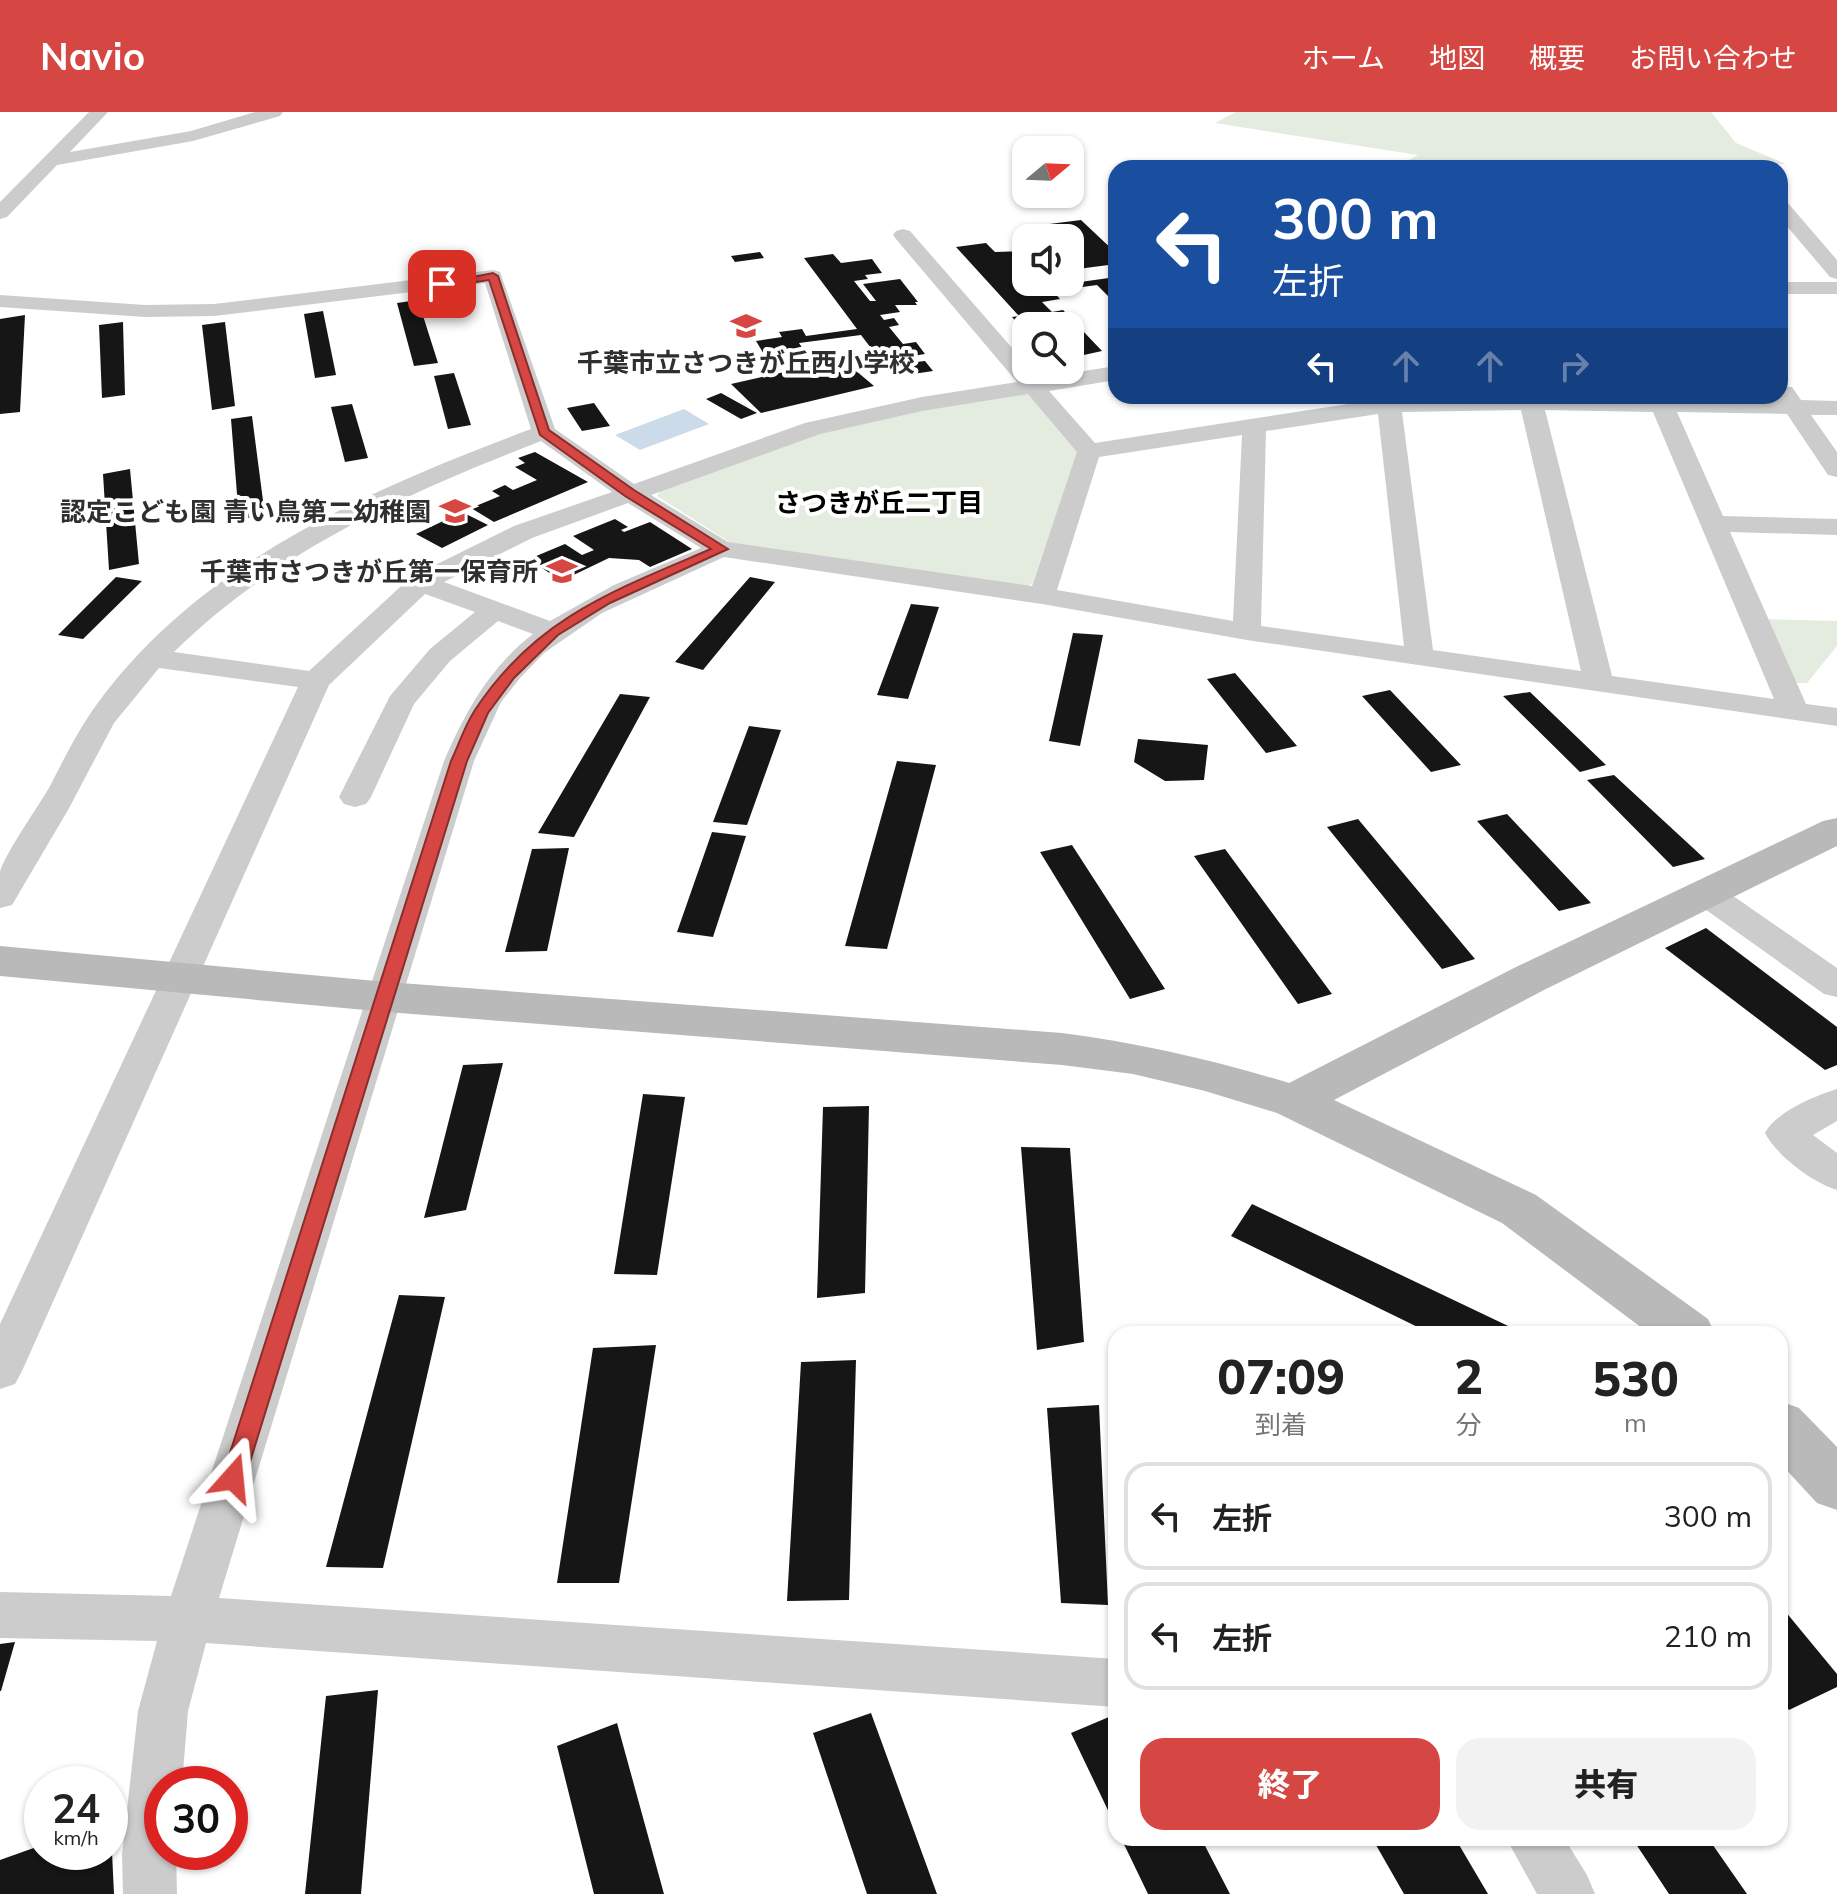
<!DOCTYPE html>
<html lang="ja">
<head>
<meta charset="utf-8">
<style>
	body { margin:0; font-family:Mulish,"Noto Sans JP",sans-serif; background:#f2f2f2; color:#222; height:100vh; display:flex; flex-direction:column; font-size:30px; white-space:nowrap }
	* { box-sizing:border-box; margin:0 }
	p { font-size:26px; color:#767676 }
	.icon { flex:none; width:44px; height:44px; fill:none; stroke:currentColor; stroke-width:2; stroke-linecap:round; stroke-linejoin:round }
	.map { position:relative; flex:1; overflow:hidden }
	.details { position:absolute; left:1108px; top:1214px; width:680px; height:520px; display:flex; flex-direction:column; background:#fff; border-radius:24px; box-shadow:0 2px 6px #0004 }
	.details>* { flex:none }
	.top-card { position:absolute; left:1108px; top:48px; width:680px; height:244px; border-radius:24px; box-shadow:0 2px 6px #0004; background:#1a4fa0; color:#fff; overflow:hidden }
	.needle { width:52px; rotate:71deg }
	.tools { position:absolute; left:1012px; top:24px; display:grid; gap:16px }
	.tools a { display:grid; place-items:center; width:72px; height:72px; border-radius:16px; background:#fff; box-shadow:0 2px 6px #0004; font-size:40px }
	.speed { position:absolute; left:24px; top:1654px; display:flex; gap:16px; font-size:40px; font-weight:700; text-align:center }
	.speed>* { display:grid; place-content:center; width:104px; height:104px; border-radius:50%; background:#fff; box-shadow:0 2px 6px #0004; line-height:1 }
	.speed small { font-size:20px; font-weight:400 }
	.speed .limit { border:12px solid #d22; background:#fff; color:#111 }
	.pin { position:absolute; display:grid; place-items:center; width:68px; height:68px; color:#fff; margin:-34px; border-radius:16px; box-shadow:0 4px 12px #0006 }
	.me { position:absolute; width:88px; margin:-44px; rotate:18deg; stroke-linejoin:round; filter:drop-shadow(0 0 6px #0008) }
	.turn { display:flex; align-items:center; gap:28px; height:168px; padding:0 32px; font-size:36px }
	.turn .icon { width:104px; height:104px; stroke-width:2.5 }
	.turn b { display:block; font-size:56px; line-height:68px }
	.lanes { display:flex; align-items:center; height:76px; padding:0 32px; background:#0003; justify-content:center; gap:40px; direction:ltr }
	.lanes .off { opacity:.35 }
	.eta { display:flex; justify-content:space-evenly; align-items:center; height:136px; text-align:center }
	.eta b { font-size:48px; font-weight:800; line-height:56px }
	.action { display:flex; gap:16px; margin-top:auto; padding:16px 32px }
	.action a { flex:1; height:92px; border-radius:24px; background:#d64642; color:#fff; font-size:32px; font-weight:800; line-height:92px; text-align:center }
	.action a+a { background:#f2f2f2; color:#222 }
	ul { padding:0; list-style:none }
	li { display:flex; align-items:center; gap:24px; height:108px; margin:0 16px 12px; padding:0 16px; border:4px solid #e0e0e0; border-radius:24px }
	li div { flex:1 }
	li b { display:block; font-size:30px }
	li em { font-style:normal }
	header { display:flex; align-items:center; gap:48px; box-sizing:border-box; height:112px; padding:0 40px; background:#d64642; color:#fff }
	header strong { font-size:38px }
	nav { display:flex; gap:44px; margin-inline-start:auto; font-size:28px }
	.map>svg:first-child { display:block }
	.green { fill:#e4ebdf }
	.water { fill:#ccdbe9 }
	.building { fill:#161616 }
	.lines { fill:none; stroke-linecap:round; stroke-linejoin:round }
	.street { fill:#ccc; fill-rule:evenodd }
	.secondary { fill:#b9b9b9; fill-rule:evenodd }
	.route { fill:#d64642; stroke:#8b2e2b; stroke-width:2 }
	.labels { text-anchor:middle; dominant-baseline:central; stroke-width:8; stroke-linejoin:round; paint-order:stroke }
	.far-poi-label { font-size:26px; font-weight:bold; fill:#2f2f2f; stroke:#fff; text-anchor:end }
	.far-neighbourhood-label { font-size:26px; font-weight:bold; fill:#000; stroke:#fff }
</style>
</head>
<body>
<header>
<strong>Navio</strong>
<nav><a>ホーム</a><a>地図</a><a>概要</a><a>お問い合わせ</a></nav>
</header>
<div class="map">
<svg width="1837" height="1782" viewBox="0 0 1837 1782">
	<rect width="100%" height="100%" fill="#fff"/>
	<path class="green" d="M1236,0H1711L1736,31L1786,52H1745L1748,56H1394L1418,43L1215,11Z
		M1025,281L1034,283L1079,338L1032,472L1020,476L731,431L657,384L663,375L809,324L921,298Z
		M1763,507L1837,509V534L1807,571H1793Z"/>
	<path class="water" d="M684,297L709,312L640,338L615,323Z"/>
	<path class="building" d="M1081,108L1116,141V152L1070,158V126H1029L1018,116Z
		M986,131L995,140L1026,139V151L1020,152L1024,156L1012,158L1030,177L1116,165V192L1097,173L1053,179L1060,187L1042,190L1052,200L1063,198L1102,239L1070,246V214H1026V220L1012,205L1019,204L956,135Z
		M760,140L764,146L735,150L731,144Z
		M833,142L841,151L872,147L882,161L865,163L868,167L854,169L870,189H876L863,172L900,167L918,190H915L917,193H895L900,200L880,203L884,208L894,206L899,213L889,215L903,232L916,230L925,242L912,244L916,250L925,249L933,259L893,265L861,223L799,231L809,246L770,252L756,229L782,225L779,220L802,217L806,224L857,217L804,146Z
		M418,188L438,251L414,254L397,191Z
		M323,199L336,263L315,266L304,202Z
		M25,203L20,300L0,302V207Z
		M123,210L125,283L102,286L99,213Z
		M225,210L235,294L212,298L202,213Z
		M842,247L874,274L761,301L731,272Z
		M454,261L471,313L448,317L434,264Z
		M721,281L757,301L741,307L706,287Z
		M594,291L610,314L582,319L567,296Z
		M352,292L368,346L345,350L331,295Z
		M252,304L265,404L239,407L231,307Z
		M535,340L588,370L494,410L471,396L500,384L492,379L505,373L513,378L537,368L515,355L525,351L518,346Z
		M130,357L139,452L109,458L103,362Z
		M462,400L488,413L442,436L416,422Z
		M615,407L628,415L621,418L624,420L650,410L692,437L650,455L639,448L609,446L561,469L529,447L565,432L582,443L594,438L573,424Z
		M116,465L142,469L83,527L58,523Z
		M750,465L775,470L703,558L675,550Z
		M911,492L939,495L908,587L877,583Z
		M1073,521L1103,523L1080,634L1049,629Z
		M1235,561L1297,634L1266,641L1207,567Z
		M1390,578L1461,653L1431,660L1362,584Z
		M1530,580L1606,653L1580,660L1503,584Z
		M620,582L650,585L574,725L538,721Z
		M749,614L781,618L747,713L713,710Z
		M1138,627L1208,633L1204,668L1165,669L1134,650Z
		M897,649L936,653L887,837L845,834Z
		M1614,663L1705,747L1673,755L1587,668Z
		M1507,702L1591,791L1559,799L1477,709Z
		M1358,707L1475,847L1442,857L1327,715Z
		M712,720L746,724L713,825L677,820Z
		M1072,733L1165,877L1130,887L1040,740Z
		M569,736L547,839L505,840L532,737Z
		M1225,737L1332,882L1298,892L1194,744Z
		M1706,816L1837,915V953L1825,958L1665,836Z
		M503,951L466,1098L424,1106L463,953Z
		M643,982L685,985L657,1163L614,1162Z
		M869,994L865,1181L817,1186L823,995Z
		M1021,1035L1070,1036L1084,1230L1037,1238Z
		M1252,1092L1525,1222H1432L1231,1124Z
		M399,1183L445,1185L383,1456L326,1455Z
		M656,1233L619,1471H557L593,1236Z
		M856,1248L849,1488L787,1489L801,1250Z
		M1099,1293L1108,1493L1061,1491L1047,1296Z
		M1780,1493L1837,1562V1575L1789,1598L1780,1587Z
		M15,1530L1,1579H0V1532Z
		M378,1578L361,1782H305L326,1584Z
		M871,1601L937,1782H867L813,1621Z
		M1116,1602V1715L1071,1621Z
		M617,1611L664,1782H594L557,1634Z
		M1121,1726H1201L1230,1782H1148Z
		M1372,1726H1455L1488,1782H1404Z
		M1632,1726H1708L1747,1782H1669Z
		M42,1733V1740H112L114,1782H0V1748Z"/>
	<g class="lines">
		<path class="street" d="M89,0H108L70,40L191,19L255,0H283L280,4L193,29L57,53L7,105L0,107V90Z
			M1780,88L1787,90L1837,148V167L1830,165L1780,106Z
			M903,117L910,119L1026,252V258H1031L1039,266L1116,254V268L1049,279L1095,331L1374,288L1371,284L1778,288L1775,284H1780V274L1792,275L1801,288L1837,289V303H1811L1837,340V365L1828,363L1787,302L1677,300L1723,404L1837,407V423L1730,420L1806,592L1837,596V614L1247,528L1042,492L724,445L602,501L544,541L520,566L501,590L474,649L219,1486L1116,1547V1595L206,1531L188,1599L182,1672H162V1740H176L177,1782H123L122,1743L138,1599L157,1529L0,1526V1480L171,1484L444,649C465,600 490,555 533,522L498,509L450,549L414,592L371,685L366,692L355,695L344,692L339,685L390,584L430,537L475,500L425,482L329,573L22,1259L15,1272L0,1277V1212L298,575L159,556L114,611L68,698L12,793L0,796C0,785 0,771 0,760C3,745 39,693 49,676C64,647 78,618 97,592C201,449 371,377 531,317L485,171L214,204L145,205L0,195V183L145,193L214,192L493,158L500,160L555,317L634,372L805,311L922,285L1017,270L896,127L893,123L896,119ZM1028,282L1077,340L1032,474L728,430L651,383L820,322L922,299ZM1521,298L1581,559L1433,538L1402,300ZM1545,298L1653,300L1774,587L1612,564ZM1378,302L1404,534L1261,514L1266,319ZM1242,323L1233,509L1057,478L1099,345ZM541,329L612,380L514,414L411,465L309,559L174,540C278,438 407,381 541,329ZM628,391L701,436L614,473L550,509L444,470L532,426Z
			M1780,170H1837V182H1780Z
			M1707,771L1719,774L1837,856V885L1824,882L1695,790L1690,782L1695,774Z
			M1837,977V1009L1813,1023L1837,1041V1078C1812,1070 1777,1044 1765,1021C1776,1000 1814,984 1837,977Z
			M1506,1726H1564L1587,1763L1595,1782H1537Z"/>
		<path class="secondary" d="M1837,706V734L1544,878L1334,988L1536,1083L1708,1207L1715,1222H1650L1502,1111L1277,1001L1205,979L1133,962L1062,953L387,900L0,864V834L387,870L1062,921C1140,931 1213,948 1289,971L1514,856L1823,709Z
			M1780,1289L1799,1296L1837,1335V1398L1817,1391L1780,1351Z"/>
	</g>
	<path class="route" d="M493,161L498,164L549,318L634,378L728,437L610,491L558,523L514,566L488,601L467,649L245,1366L241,1373L233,1376L225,1373L222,1366L451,649C459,632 465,613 475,598C535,506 615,478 711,437L625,384L540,323L489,168L442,175L437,172Z"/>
	<defs>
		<g id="school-bare" transform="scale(2.4)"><path d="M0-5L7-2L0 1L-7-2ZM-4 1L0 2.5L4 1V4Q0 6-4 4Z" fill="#d64642" stroke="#fff" stroke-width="2.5" paint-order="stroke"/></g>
	</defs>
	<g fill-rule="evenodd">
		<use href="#school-bare" x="746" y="214"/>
		<use href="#school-bare" x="455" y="399"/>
		<use href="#school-bare" x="562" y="459"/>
	</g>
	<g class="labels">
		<g class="far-poi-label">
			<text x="746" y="250" text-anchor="middle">千葉市立さつきが丘西小学校</text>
			<text x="431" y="399">認定こども園 青い鳥第二幼稚園</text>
			<text x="538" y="459">千葉市さつきが丘第一保育所</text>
		</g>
		<g class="far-neighbourhood-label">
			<text x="879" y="390">さつきが丘二丁目</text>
		</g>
	</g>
</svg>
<div class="tools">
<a><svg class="needle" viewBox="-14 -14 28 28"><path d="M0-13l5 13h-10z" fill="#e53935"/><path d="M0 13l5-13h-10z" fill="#767676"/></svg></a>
<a><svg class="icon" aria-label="sound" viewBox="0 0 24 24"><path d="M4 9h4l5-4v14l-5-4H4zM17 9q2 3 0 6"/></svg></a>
<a><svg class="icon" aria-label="search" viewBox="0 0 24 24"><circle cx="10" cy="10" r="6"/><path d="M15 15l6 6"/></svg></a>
</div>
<div class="speed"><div>24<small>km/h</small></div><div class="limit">30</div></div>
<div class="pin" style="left:442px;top:172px;background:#d93025"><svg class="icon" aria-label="arrive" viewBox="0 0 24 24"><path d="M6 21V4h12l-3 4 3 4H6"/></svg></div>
<svg class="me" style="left:233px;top:1366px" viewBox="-20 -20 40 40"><path d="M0-17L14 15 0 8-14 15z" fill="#d64642" stroke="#fff" stroke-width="4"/></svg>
<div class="top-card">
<div class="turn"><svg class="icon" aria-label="left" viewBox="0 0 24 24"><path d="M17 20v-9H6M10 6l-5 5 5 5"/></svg><div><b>300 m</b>左折</div></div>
<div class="lanes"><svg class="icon" aria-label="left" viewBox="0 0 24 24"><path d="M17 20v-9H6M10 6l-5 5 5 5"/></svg><svg class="icon off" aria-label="ahead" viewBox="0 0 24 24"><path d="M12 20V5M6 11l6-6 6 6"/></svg><svg class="icon off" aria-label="ahead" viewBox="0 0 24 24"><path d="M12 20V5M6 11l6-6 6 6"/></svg><svg class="icon off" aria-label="right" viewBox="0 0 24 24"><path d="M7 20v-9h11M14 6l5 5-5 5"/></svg></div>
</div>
<section class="details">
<div class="eta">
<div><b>07:09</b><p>到着</p></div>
<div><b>2</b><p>分</p></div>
<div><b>530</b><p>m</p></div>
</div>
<ul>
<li><svg class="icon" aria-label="left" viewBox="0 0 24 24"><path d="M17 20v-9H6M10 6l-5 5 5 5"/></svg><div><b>左折</b></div><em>300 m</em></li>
<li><svg class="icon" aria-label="left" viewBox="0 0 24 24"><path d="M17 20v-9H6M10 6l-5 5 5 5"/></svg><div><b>左折</b></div><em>210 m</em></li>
</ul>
<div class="action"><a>終了</a><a>共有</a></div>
</section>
</div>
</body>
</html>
